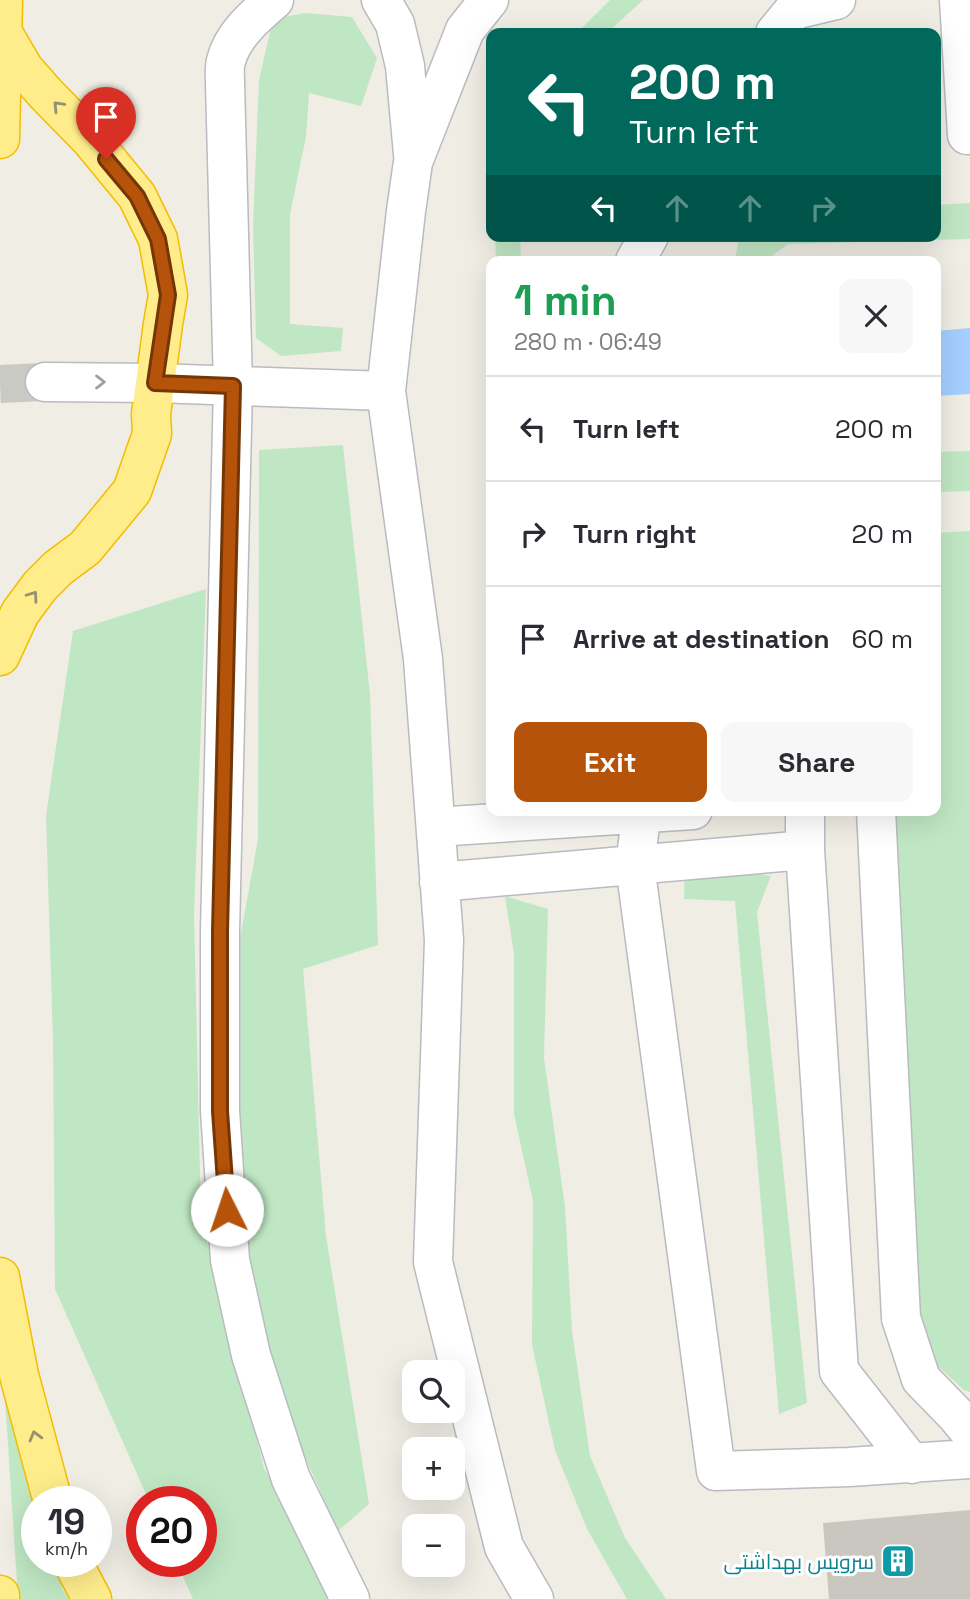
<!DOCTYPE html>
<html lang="en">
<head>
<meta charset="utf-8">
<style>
	body { margin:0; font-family:"Space Grotesk",Cairo,sans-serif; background:#f7f7f7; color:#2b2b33; height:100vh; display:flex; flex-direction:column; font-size:26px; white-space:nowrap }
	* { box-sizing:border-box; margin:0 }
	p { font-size:23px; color:#7c7c81 }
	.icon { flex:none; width:38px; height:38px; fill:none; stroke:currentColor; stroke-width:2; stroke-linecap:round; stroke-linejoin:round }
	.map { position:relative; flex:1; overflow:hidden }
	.sheet { position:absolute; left:486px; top:256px; width:455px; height:560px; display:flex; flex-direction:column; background:#fff; border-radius:14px; box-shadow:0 7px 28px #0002 }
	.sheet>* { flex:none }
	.hud { position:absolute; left:486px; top:28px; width:455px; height:214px; border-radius:14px; box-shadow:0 7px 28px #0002; background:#00695c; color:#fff; overflow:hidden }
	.fabs { position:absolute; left:402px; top:1360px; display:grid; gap:14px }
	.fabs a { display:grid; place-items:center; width:63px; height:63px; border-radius:14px; background:#fff; box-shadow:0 7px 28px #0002; font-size:35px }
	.speed { position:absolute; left:21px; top:1486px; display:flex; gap:14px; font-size:35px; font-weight:700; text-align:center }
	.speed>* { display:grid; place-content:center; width:91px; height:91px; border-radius:50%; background:#fff; box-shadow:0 7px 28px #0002; line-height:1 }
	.speed small { font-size:18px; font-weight:400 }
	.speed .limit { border:10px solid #d22; background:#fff; color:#111 }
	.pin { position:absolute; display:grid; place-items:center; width:60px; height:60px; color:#fff; margin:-72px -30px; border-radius:50% 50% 50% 0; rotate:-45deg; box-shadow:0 0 7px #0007 }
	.pin .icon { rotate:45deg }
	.me { position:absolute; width:77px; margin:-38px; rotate:356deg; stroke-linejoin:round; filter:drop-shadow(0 0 5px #0008) }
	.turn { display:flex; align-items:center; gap:24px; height:147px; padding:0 28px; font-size:32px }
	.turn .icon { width:91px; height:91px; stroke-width:2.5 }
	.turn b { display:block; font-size:49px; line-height:60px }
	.lanes { display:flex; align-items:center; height:66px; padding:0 28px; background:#0003; justify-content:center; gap:35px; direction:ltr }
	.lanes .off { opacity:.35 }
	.round { display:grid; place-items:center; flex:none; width:74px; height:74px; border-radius:14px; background:#f7f7f7 }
	.head { display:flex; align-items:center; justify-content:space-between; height:119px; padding:0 28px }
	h1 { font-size:42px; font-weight:800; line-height:52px; color:#1e9e55 }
	.primary-button { display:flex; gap:14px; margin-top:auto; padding:14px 28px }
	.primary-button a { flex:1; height:80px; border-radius:14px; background:#b45309; color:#fff; font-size:28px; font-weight:800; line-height:80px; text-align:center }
	.primary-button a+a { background:#f7f7f7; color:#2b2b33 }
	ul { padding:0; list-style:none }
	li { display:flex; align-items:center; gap:21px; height:105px; padding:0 28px; border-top:2px solid #e1e1e2 }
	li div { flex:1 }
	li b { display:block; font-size:26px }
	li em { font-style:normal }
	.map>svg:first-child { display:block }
	.green { fill:#c0e7c4 }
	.water { fill:#a4cfff }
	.building { fill:#cac7c1 }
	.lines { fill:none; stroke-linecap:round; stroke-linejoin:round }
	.minor-tunnel { stroke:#cacac4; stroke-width:38; stroke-dasharray:38 19; stroke-linecap:butt }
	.minor-casing { stroke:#b9bbc0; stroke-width:41 }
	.highway-casing { stroke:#f3bd00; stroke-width:41 }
	.minor { stroke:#fff; stroke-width:38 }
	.highway { stroke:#ffec8b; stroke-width:38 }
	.oneway { stroke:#959072 }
	.oneway2 { stroke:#9d9fa3 }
	.route-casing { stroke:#753606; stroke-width:18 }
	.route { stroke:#b45309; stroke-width:12 }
	.labels { text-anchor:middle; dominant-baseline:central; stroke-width:6; stroke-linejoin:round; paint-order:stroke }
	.culture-label { font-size:21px; fill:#0d838f; stroke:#fff; text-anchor:end }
</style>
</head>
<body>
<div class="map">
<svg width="970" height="1599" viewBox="0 0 970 1599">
	<rect width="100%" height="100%" fill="#efede4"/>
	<path class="green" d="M610,0H643L607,33H577Z
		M305,13L352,17L377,58L361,106L309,93L306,137L290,214V324L343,328L341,351L281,356L256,338L253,226L259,80L273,19Z
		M970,203V239L788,244L765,261H735L739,236H936V205Z
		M495,236H520L521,261H496Z
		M343,445L370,694L378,945L303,969L326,1236L369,1504L338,1531L238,1306L223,1032L258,839L259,450Z
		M970,451V491L936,492V452Z
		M970,531V1392L964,1390L915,1345L889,810H936V533Z
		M206,589L194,914L201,1217L264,1468L335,1599H193L176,1561H201V1502L149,1501L55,1289L53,1040L46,816L73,631Z
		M685,860L771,876L757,912L807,1403L779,1414L735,901L684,899Z
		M505,896L548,909L544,1058L565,1207L572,1331L590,1456L625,1538L666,1599H627L587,1529L555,1450L532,1345L533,1201L514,1114V954Z
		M3,1368L37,1506V1561H54L63,1590L69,1599H18Z"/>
	<path class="water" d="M970,328V394L936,396V331Z"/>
	<path class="building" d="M970,1510V1599H829L823,1523Z"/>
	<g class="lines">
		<path class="minor-tunnel" d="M0,384L45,382"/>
		<g class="minor-casing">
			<path id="minor" d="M274,0C255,16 232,36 226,61C224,67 225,76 225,83L233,386L220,931V1111L230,1260L251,1355L291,1479L350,1599
				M381,0L395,24L405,66L413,154
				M489,0L465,30L413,162L406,211L386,391L423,659L444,940L433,1262L504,1547L534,1599
				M959,0L967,135
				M775,33L794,10L836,0
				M635,261L649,236
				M45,382L155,383L386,391
				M642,810L635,865L716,1471L849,1467L970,1459
				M805,810V850
				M876,810L901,1318L921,1379L956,1415L970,1432
				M436,827L693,810
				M439,882L805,850L839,1371L912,1464"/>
		</g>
		<g class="highway-casing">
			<path id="highway" d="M0,139L3,0
				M0,656L20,613L40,586L58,568L85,548L132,491L152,434L151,414L163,324L168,295L158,239L137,196L91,140L46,94L24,69L3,33
				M0,1277L19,1375L53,1502
				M72,1561L92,1599
				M0,1595V1599"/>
		</g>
		<use href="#minor" class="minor"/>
		<use href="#highway" class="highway"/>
	</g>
	<defs><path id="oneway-chevron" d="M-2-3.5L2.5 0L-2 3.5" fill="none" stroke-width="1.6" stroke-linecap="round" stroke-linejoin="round" transform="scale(1.75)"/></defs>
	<g class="oneway">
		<use href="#oneway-chevron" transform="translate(58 106) rotate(-134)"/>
		<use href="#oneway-chevron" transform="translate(33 596) rotate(-54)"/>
		<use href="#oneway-chevron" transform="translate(35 1436) rotate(-105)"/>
	</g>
	<use class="oneway2" href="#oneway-chevron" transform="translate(100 382)"/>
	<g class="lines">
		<g class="route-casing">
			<path id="route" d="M106,159L137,196L158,239L168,295L155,383L233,386L220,931V1111L227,1210"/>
		</g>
		<use href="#route" class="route"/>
	</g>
	<defs>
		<g id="building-square" transform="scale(1.75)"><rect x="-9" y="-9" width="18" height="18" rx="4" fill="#0f9aa8" stroke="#fff"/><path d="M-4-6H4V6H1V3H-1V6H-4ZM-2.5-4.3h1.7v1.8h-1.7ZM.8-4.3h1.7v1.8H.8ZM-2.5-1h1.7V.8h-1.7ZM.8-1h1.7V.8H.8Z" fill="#fff"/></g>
	</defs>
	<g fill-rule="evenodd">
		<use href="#building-square" x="898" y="1561"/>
	</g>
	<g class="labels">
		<g class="culture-label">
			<text x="874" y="1561">سرویس بهداشتی</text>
		</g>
	</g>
</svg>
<div class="fabs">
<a><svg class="icon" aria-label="search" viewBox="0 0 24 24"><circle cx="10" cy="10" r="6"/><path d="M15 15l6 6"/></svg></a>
<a>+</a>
<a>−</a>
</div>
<div class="speed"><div>19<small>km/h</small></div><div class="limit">20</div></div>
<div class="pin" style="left:106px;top:159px;background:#d93025"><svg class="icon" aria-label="arrive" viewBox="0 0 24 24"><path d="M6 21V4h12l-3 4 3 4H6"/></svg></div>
<svg class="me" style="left:227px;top:1210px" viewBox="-20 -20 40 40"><circle r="19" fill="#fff"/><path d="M0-13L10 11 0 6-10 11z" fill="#b45309"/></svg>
<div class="hud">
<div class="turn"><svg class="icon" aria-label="left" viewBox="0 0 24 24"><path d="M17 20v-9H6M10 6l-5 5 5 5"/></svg><div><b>200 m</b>Turn left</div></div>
<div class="lanes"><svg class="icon" aria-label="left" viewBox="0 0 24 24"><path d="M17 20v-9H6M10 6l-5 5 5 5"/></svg><svg class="icon off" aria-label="ahead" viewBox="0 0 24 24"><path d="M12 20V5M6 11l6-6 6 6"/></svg><svg class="icon off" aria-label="ahead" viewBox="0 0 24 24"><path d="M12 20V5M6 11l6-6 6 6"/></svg><svg class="icon off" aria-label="right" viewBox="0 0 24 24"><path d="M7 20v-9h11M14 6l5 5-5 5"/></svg></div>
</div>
<section class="sheet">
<div class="head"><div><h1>1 min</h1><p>280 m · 06:49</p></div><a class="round"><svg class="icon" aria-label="close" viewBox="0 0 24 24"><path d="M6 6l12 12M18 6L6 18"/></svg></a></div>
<ul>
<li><svg class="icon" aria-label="left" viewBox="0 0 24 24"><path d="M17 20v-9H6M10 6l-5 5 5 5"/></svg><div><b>Turn left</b></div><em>200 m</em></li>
<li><svg class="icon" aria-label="right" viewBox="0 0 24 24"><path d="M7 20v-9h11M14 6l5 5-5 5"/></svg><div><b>Turn right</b></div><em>20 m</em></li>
<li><svg class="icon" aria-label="arrive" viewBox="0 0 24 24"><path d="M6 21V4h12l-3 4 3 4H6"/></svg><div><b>Arrive at destination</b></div><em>60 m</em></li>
</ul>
<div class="primary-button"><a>Exit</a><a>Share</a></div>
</section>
</div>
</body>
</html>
